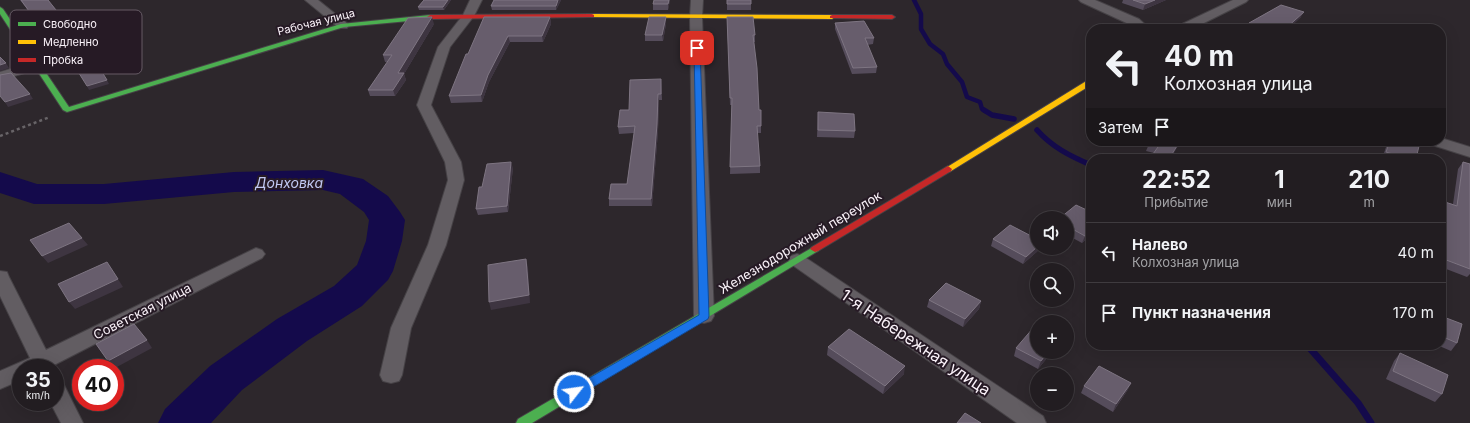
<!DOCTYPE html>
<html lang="ru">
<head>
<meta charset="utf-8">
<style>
	body { margin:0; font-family:Inter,sans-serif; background:#2e2a2e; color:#f1f3f6; height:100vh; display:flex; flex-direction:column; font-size:15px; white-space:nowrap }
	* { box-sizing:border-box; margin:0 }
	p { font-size:13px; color:#a2a2a5 }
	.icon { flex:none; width:22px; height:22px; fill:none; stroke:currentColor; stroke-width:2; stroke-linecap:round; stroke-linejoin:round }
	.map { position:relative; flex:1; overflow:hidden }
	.details { position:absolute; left:1086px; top:154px; width:360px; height:196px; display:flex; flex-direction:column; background:#221d21; border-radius:16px; box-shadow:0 4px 16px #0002,0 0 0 1px #3f3b3f }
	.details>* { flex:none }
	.guide { position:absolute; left:1086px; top:24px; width:360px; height:122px; border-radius:16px; box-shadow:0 4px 16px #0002,0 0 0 1px #3f3b3f; background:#221d21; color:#f1f3f6; overflow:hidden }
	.controls { position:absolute; left:1030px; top:211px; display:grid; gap:8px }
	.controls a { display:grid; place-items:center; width:44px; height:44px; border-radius:50%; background:#221d21; box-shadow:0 4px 16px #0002,0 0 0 1px #3f3b3f; font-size:20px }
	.speed { position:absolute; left:12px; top:359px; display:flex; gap:8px; font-size:20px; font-weight:700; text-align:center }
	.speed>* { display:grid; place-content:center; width:52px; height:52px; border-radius:50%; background:#221d21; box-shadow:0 4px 16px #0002,0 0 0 1px #3f3b3f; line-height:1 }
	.speed small { font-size:10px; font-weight:400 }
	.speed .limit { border:6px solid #d22; background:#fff; color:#111 }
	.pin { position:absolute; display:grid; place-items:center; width:34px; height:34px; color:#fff; margin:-17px; border-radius:8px; box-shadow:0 2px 6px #0006 }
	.me { position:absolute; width:44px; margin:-22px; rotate:60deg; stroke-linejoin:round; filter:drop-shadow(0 0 3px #0008) }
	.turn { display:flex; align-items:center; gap:14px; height:84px; padding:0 12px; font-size:18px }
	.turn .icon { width:52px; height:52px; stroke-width:2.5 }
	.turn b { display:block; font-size:28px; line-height:34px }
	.then { display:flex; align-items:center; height:38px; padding:0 12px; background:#0003; gap:8px; font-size:15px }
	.eta { display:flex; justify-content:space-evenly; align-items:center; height:68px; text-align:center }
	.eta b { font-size:24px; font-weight:700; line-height:28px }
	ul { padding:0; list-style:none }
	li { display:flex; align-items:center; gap:12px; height:60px; padding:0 12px; border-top:1px solid #3f3b3f }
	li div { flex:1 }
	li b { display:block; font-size:15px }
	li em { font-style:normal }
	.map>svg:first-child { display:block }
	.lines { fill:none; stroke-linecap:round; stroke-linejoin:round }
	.stream-far2 { stroke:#140a4b; stroke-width:4.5 }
	.stream-far1 { stroke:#140a4b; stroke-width:5.5 }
	.stream { stroke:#140a4b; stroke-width:7 }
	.river { fill:#140a4b; fill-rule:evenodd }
	.street-casing { stroke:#464246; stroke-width:2 }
	.fast-casing { stroke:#464246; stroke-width:2 }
	.slow-casing { stroke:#464246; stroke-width:2 }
	.jam-casing { stroke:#464246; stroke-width:2 }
	.path { stroke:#686468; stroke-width:2.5; stroke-dasharray:3 3; stroke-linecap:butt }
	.street { fill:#625d62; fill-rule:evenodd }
	.fast { fill:#4caf50; fill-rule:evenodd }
	.slow { fill:#ffc107; fill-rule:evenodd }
	.jam { fill:#c62828; fill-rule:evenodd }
	.wall { fill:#554c5b }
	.shaded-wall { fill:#3e3541 }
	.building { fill:#675d6c; stroke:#7e7582 }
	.route { fill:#1a73e8; stroke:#114b97 }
	.labels { text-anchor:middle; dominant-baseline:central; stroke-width:4; stroke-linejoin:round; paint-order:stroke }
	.far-street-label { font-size:11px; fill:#faf2f9; stroke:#261a25 }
	.street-label { font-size:13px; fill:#faf2f9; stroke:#261a25 }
	.water-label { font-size:14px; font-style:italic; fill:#c1c8f2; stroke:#261a25 }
	.near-street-label { font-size:16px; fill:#faf2f9; stroke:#261a25 }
	.key { fill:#261a25; stroke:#665b65; stroke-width:1 }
	.key-label { font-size:11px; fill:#faf2f9 }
</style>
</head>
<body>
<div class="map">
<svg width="1470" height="423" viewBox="0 0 1470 423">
	<rect width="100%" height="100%" fill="#2d272c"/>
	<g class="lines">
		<path class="stream-far2" d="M914,0L921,14V29L930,44L943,54L947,64L962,82L967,97L980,102L982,109L985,111"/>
		<path class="stream-far1" d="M984,110L992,115L1014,119
			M1037,130C1052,147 1070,156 1091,165"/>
		<path class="stream" d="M1307,345L1358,403L1371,423"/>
		<path class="river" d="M323,170L363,179L388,196L400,212L405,220L402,241L393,271L388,280L362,306L307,341L242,390L211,423H158L165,409L210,366L277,319L334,286L357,265L366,241L369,220L364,212L340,194L323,190L234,192L104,204H34L0,193V172L37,184H104L234,172Z"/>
		<g class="street-casing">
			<path id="street" d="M305,0H318L349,25L347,28H339Z
				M470,0H482L474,16L450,47L431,105L461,162L464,180L446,245L411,328L402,375L399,381L391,383L383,381L380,375L391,328L428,245L448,180L445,162L417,105L438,47L463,15Z
				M691,0H703L702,17L714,316L711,321L704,323L697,321L694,316L690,17Z
				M1079,0H1095L1139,19L1150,29H1136L1131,25L1081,2Z
				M1233,0H1248L1246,2L1192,29H1176L1178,26Z
				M37,61L42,62L44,65L42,68L0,80V72Z
				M1441,138L1470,147V157L1429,144L1426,141H1441Z
				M256,248L262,250L265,254L262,258L54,365L56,368L55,369L21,368V380L0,389V371L30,358L0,296V271L7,272L9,277L46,350Z
				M797,254L803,256L1043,416L1046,423H1017L791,264L788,260L791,256Z
				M55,380L63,383L83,423H61L50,402H55Z"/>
		</g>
		<g class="fast-casing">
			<path id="fast" d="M0,7L3,9L69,107L341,24L430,15L433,17L430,19L344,27L67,112L63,110L0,14Z
				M815,246L820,249L818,251L532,423H516L518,419Z"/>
		</g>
		<g class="slow-casing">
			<path id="slow" d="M592,14L832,15L835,17L832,19L590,17V15Z
				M1088,80H1091V85L951,171L948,172L944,169Z"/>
		</g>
		<g class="jam-casing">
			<path id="jam" d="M592,14L594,15V17L430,19L427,17L430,15Z
				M832,15H892L895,17L892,19L830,18V16Z
				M948,166L952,169L951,171L818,251L815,252L810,249L812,247Z"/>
		</g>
		<path class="path" d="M0,136L50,117"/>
		<use href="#street" class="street"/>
		<use href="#fast" class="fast"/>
		<use href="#slow" class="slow"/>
		<use href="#jam" class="jam"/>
	</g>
	<path class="wall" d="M20,0H48L62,18L42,24L31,14Z
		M424,0H451L444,10H419L418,7Z
		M494,0H561L556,10H492L491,6Z
		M654,0H670L668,10H653V4Z
		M727,0L751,4V10H727Z
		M1123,0H1166L1143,10L1122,3Z
		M550,17L551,24L543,42H510L489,82L482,102L451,103L449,96L468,54Z
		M666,17V24L663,41H645V35Z
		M727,17L755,35V42H754L759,110L761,126V133H757L760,166V173L730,174L732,105H730Z
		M1301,17L1288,29H1251L1247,28L1249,23Z
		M835,23L874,38L873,44L867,45L877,67L876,73L852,74L835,29Z
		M434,24L404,74L406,80L395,96H370L368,90L388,62H385L383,55Z
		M661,79L662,100H659L658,131L652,206H609V199L627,184L634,133L619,134L618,127L629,110Z
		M818,112L855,131L854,138L817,137Z
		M1388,141H1404L1416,159H1382Z
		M1149,144L1174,153L1171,159H1151L1154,153L1146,151Z
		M1463,162L1470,164V274L1467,277L1441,267V208L1445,202L1453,204L1458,169Z
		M513,168L508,212L478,215L476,209L482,187Z
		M1091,212V235L1082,243L1067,235V218Z
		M993,239L1037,248H1041L1040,249L1023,264L991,246Z
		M929,300L981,301L979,309L963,327L927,307Z
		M1441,316L1457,343L1451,351L1437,345H1441Z
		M828,347L904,374L883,394L827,355Z
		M1016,348L1052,352L1038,369L1014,356Z
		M1400,353L1442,394L1435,402L1386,379L1394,361Z
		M1131,383L1127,391L1113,412L1081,393L1084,386Z"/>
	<path class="shaded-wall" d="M448,0H451L444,10L443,7Z
		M558,0H561L556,10V6Z
		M669,0H670L668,10V4Z
		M1155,0H1166L1143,10L1145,4Z
		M1304,12L1301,17L1288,29H1285Z
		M60,15L62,18L42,24L40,21Z
		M432,17L434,24L404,74L406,80L395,96L393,90L398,73Z
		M550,17L551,24L543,42L542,36Z
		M666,17V24L663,41L662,35Z
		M508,36L510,42L489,82L482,102L481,95L488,75Z
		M6,63L9,68L0,71V65Z
		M107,80L109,84L89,90L87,86Z
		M30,94L33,99L8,107L5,102Z
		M658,94L659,100L658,131L652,206L651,199Z
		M1180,141H1181L1174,153L1171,159H1169Z
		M511,162L513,168L508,212L507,206Z
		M1091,230V235L1082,243L1085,236Z
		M82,238L88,245L48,263L42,256Z
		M1037,247V248H1041L1040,249L1023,264L1026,257Z
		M526,259L528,267L530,303L491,310L489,302Z
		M118,279L123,287L75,309L69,302Z
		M981,301L979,309L963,327L965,319Z
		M147,340L152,348L115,368H113L108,361Z
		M1048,352H1052L1038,369L1041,361Z
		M905,366L904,374L883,394L885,386Z
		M1131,383L1127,391L1113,412L1116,404Z"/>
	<path class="building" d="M21,0H48L60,15L40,21L29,11Z
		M424,0H448L443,7H418Z
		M494,0H558L556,6H491Z
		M654,0H669L668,4H653Z
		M727,0H751V4H727Z
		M1133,0H1155L1145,4Z
		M1281,5L1304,12L1285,29H1270L1249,23Z
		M432,17L398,73H404L393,90H368L392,55H383L408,18Z
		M484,17H550L542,36H508L488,75L481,95L449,96L466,54H468Z
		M649,17H666L662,35H645Z
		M727,17H753L755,35H753L757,68L759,110H761V126H757L760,166L730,167L732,98H730Z
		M864,21L874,38H865L877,67L853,68L835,23Z
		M92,56L107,80L87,86L72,62Z
		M0,57L6,63L0,65Z
		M11,73L30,94L5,102L0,96V75Z
		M661,79V94H658L657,124L651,199H609L611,184H627L635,126L618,127L620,110H629L630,80Z
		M818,112L854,114L855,131L818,130Z
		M1151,141H1180L1169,159H1167L1153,154L1158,147L1149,144Z
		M1390,141H1404L1419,146L1416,159H1409L1386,152Z
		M511,162L507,206L476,209L479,187H482L487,164Z
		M1463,162L1470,164V269L1441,258V214L1445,202L1457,206Z
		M1076,205L1091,212V230L1085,236L1067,226V218H1060Z
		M69,223L82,238L42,256L30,240Z
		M1010,225L1037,239V247L1026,257L993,239Z
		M526,259L529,295L489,302L488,265Z
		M107,262L118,279L69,302L58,284Z
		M946,283L981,301L965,319L929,300Z
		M1441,316L1462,324L1457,343L1441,336Z
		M134,324L147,340L108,361L96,344Z
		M1034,327L1037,328V352H1048L1041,361L1016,348Z
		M849,329L905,366L885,386L828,347Z
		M1400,353L1448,375L1442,394L1393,371Z
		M1099,366L1131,383L1116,404L1084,386Z
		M965,413L981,423H957Z"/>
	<path class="route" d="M697,46L700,48L709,316L708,319L578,396L574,397L570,396L568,392L570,389L699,315L694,48Z"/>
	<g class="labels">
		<g class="far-street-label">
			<text transform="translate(316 22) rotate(-14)">Рабочая улица</text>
		</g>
		<g class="street-label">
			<text transform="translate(800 242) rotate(-31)">Железнодорожный переулок</text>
			<text transform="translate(142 311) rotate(-27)">Советская улица</text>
		</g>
		<g class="water-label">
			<text x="289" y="182">Донховка</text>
		</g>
		<g class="near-street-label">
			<text transform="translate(916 342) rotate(34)">1-я Набережная улица</text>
		</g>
	</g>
	<rect x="10" y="10" width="132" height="64" rx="6" class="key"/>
	<rect x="18" y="22" width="18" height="4" fill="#4caf50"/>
	<rect x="18" y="40" width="18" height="4" fill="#ffc107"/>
	<rect x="18" y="58" width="18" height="4" fill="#c62828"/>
	<g class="key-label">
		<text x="43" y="28">Свободно</text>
		<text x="43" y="46">Медленно</text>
		<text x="43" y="64">Пробка</text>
	</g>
</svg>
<div class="controls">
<a><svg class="icon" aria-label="sound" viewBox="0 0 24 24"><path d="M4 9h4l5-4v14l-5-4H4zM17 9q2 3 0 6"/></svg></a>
<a><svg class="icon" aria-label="search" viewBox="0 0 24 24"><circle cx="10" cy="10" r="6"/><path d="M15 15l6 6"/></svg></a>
<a>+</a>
<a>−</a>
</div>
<div class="speed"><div>35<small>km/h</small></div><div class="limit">40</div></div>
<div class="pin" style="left:697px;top:48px;background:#d93025"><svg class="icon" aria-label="arrive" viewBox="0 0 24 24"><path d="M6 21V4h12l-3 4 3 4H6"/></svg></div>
<svg class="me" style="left:574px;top:392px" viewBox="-20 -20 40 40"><circle r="17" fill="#1a73e8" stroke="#fff" stroke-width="3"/><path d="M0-11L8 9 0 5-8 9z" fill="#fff"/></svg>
<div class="guide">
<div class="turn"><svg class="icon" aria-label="left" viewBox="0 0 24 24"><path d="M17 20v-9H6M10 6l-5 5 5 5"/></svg><div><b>40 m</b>Колхозная улица</div></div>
<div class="then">Затем<svg class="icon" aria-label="arrive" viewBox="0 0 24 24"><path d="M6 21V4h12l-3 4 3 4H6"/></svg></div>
</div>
<section class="details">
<div class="eta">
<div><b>22:52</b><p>Прибытие</p></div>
<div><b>1</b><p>мин</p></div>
<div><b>210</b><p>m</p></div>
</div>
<ul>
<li><svg class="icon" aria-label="left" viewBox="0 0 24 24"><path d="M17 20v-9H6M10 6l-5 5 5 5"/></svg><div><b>Налево</b><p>Колхозная улица</p></div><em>40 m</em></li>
<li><svg class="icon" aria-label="arrive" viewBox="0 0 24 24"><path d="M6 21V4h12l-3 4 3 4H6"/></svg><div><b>Пункт назначения</b></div><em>170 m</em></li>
</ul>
</section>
</div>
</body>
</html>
